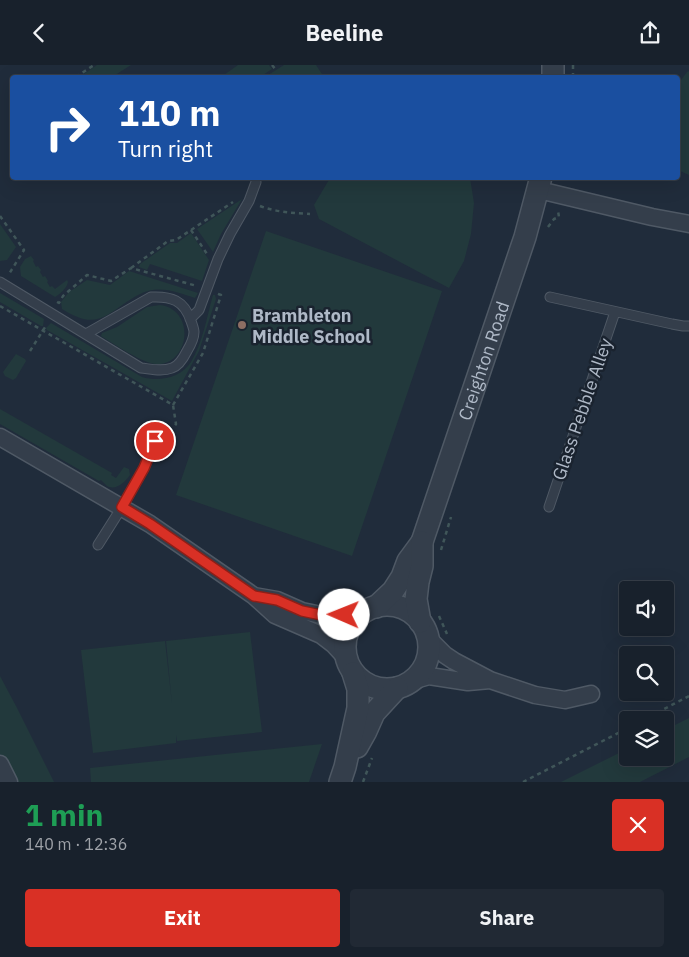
<!DOCTYPE html>
<html lang="en">
<head>
<meta charset="utf-8">
<style>
	body { margin:0; font-family:"IBM Plex Sans",sans-serif; background:#212934; color:#f1f3f6; height:100vh; display:flex; flex-direction:column; font-size:19px; white-space:nowrap }
	* { box-sizing:border-box; margin:0 }
	p { font-size:16px; color:#9fa3a9 }
	.icon { flex:none; width:28px; height:28px; fill:none; stroke:currentColor; stroke-width:2; stroke-linecap:round; stroke-linejoin:round }
	.map { position:relative; height:717px; overflow:hidden }
	.details { display:flex; flex-direction:column; background:#18212c; flex:1 }
	.details>* { flex:none }
	.guide { position:absolute; left:10px; top:10px; width:670px; height:105px; border-radius:5px; box-shadow:0 5px 20px #0002,0 0 0 1px #363e48; background:#1a4fa0; color:#fff; overflow:hidden }
	.buttons { position:absolute; left:619px; top:516px; display:grid; gap:10px }
	.buttons a { display:grid; place-items:center; width:55px; height:55px; border-radius:5px; background:#18212c; box-shadow:0 5px 20px #0002,0 0 0 1px #363e48; font-size:25px }
	.pin { position:absolute; display:grid; place-items:center; width:42px; height:42px; color:#fff; margin:-21px; border:2px solid #fff; border-radius:50%; box-shadow:0 1px 5px #0007 }
	.me { position:absolute; width:55px; margin:-28px; rotate:271deg; stroke-linejoin:round; filter:drop-shadow(0 0 4px #0008) }
	.turn { display:flex; align-items:center; gap:18px; height:105px; padding:0 25px; font-size:22px }
	.turn .icon { width:65px; height:65px; stroke-width:2.5 }
	.turn b { display:block; font-size:35px; line-height:42px }
	.round { display:grid; place-items:center; flex:none; width:52px; height:52px; border-radius:5px; background:#212934 }
	.headline { display:flex; align-items:center; justify-content:space-between; height:85px; padding:0 25px }
	h1 { font-size:30px; font-weight:800; line-height:38px; color:#1e9e55 }
	.cta { display:flex; gap:10px; margin-top:auto; padding:10px 25px }
	.cta a { flex:1; height:58px; border-radius:5px; background:#d93025; color:#fff; font-size:20px; font-weight:800; line-height:58px; text-align:center }
	.cta a+a { background:#212934; color:#f1f3f6 }
	header { display:flex; justify-content:space-between; align-items:center; height:65px; padding:0 25px; background:#18212c; font-size:22px; font-weight:800 }
	.map>svg:first-child { display:block }
	.green { fill:#22393c }
	.lines { fill:none; stroke-linecap:round; stroke-linejoin:round }
	.service-casing { stroke:#4f5965; stroke-width:11 }
	.minor-casing { stroke:#4f5965; stroke-width:19 }
	.tertiary-casing { stroke:#4f5965; stroke-width:24 }
	.path { stroke:#405659; stroke-width:2.5; stroke-dasharray:4 4; stroke-linecap:butt }
	.service { stroke:#343e4b; stroke-width:9 }
	.minor { stroke:#343e4b; stroke-width:16 }
	.tertiary { stroke:#343e4b; stroke-width:21 }
	.route-casing { stroke:#8d1f18; stroke-width:12 }
	.route { stroke:#d93025; stroke-width:9 }
	.education-dot { fill:#8d6e63; stroke:#1a232f; stroke-width:2 }
	.labels { text-anchor:middle; dominant-baseline:central; stroke-width:5; stroke-linejoin:round; paint-order:stroke }
	.poi-label { font-size:18px; font-weight:bold; fill:#afb9c7; stroke:#1a232f; text-anchor:start }
	.street-label { font-size:18px; fill:#afb9c7; stroke:#1a232f }
</style>
</head>
<body>
<header><svg class="icon" aria-label="back" viewBox="0 0 24 24"><path d="M15 5l-7 7 7 7"/></svg>Beeline<svg class="icon" aria-label="share" viewBox="0 0 24 24"><path d="M12 15V3M7 8l5-5 5 5M5 13v7h14v-7"/></svg></header>
<div class="map">
<svg width="689" height="717" viewBox="0 0 689 717">
	<rect width="100%" height="100%" fill="#202c3b"/>
	<path class="green" d="M97,0H131L112,12H81V11Z
		M238,0H269L272,4L260,12H221Z
		M284,0H316L324,12H265Z
		M689,6V110L678,105V19L687,7Z
		M330,113H470L474,138L471,169L464,196L449,223L319,154L314,140Z
		M242,134L221,169L213,187L197,164Z
		M0,159L16,182L7,195L0,196Z
		M266,166L442,226L352,491L176,430Z
		M191,168L209,195L202,216L150,199L147,205L139,202L140,199L170,178H177Z
		M31,191L34,195L33,196L36,202L38,201L41,205L40,207L43,212L45,211L48,216L47,217L50,222L52,221L55,224L67,215L68,217C67,223 60,229 55,232L21,211L20,202L25,194Z
		M129,206L198,228L195,233C182,229 168,223 153,225C144,226 136,231 128,236C101,255 93,263 62,244L61,237L69,227L87,215L110,220Z
		M0,228L44,254L43,261H41L0,237Z
		M213,230H215L216,234L199,286L172,336L47,265L46,263L51,258L142,312C159,317 181,313 191,297C203,277 207,251 213,230Z
		M160,240C197,245 189,301 156,299C144,299 112,278 101,271L102,268L117,262L147,242Z
		M16,289L25,294L26,296L16,313L13,315L5,311L3,307Z
		M0,344L112,408L111,410L116,413L124,402L129,404L130,410C125,417 116,426 107,421C105,419 103,417 101,415L99,416L0,359Z
		M250,567L262,667L177,676L176,670V678L93,688L81,585L165,576L172,639L166,576Z
		M0,611L16,641L54,717H0Z
		M689,653V692L640,717H561L627,684L628,692H665V665Z
		M322,679L309,717H91L90,703Z"/>
	<g class="lines">
		<g class="service-casing">
			<path id="service" d="M0,217L141,303C151,304 162,307 172,303C179,301 184,292 187,286C190,281 194,273 194,267C194,264 192,259 191,256C184,235 171,231 151,232L86,269
				M550,232L672,259L683,261H689
				M190,254L199,245L218,194L230,169L249,136L256,117
				M549,442L615,247
				M98,480L122,442L144,403L161,363"/>
		</g>
		<g class="minor-casing">
			<path id="minor" d="M539,125L652,152L689,159
				M0,372L150,459L254,531L275,550L321,570L334,580L346,593
				M254,531L277,535L302,546L326,551L361,549
				M427,572L445,590L454,596L490,615L535,630L565,635L591,629
				M412,616L429,611L468,617L490,615
				M0,699L9,717"/>
		</g>
		<g class="tertiary-casing">
			<g id="tertiary">
				<path d="M553,12V0"/>
				<circle cx="387" cy="582" r="42"/>
				<path id="s1" d="M376,542L393,526L402,512L408,496L422,477L525,172L541,112"/>
				<path d="M420,557L416,534L418,517L422,501V477"/>
				<path d="M357,682L366,666L374,648L397,623"/>
				<path d="M340,717L345,702L358,643V624L353,608"/>
			</g>
		</g>
		<path class="path" d="M272,0L276,5
			M76,12L94,0
			M573,12V0
			M260,141C276,147 292,148 310,149
			M0,151L24,185L9,209
			M548,162L554,154L559,152L558,146
			M191,165L207,189
			M131,203L168,176L176,175L233,137
			M57,237L59,238L63,231L87,210L111,216L131,203L197,221
			M0,241L173,340L176,359L173,363
			M30,286L47,259
			M173,340L203,288L221,230L216,228
			M441,485L451,452
			M439,551L447,569
			M643,655L689,631
			M363,717L372,693
			M523,717L628,663"/>
		<use href="#service" class="service"/>
		<use href="#minor" class="minor"/>
		<use href="#tertiary" class="tertiary"/>
	</g>
	<g class="lines">
		<g class="route-casing">
			<path id="route" d="M155,376L144,403L122,442L150,459L254,531L277,535L302,546L326,551L344,550"/>
		</g>
		<use href="#route" class="route"/>
	</g>
	<circle class="education-dot" cx="242" cy="260" r="5"/>
	<g class="labels">
		<g class="poi-label">
			<text x="252" y="250">Brambleton<tspan x="252" dy="21">Middle School</tspan></text>
		</g>
		<g class="street-label">
			<text stroke="none"><textPath href="#s1" startOffset="272">Creighton Road</textPath></text>
			<text transform="translate(582 344) rotate(-71)">Glass Pebble Alley</text>
		</g>
	</g>
</svg>
<div class="buttons">
<a><svg class="icon" aria-label="sound" viewBox="0 0 24 24"><path d="M4 9h4l5-4v14l-5-4H4zM17 9q2 3 0 6"/></svg></a>
<a><svg class="icon" aria-label="search" viewBox="0 0 24 24"><circle cx="10" cy="10" r="6"/><path d="M15 15l6 6"/></svg></a>
<a><svg class="icon" aria-label="layers" viewBox="0 0 24 24"><path d="M12 4l9 5-9 5-9-5zM3 14l9 5 9-5"/></svg></a>
</div>
<div class="pin" style="left:155px;top:376px;background:#d93025"><svg class="icon" aria-label="arrive" viewBox="0 0 24 24"><path d="M6 21V4h12l-3 4 3 4H6"/></svg></div>
<svg class="me" style="left:344px;top:550px" viewBox="-20 -20 40 40"><circle r="19" fill="#fff"/><path d="M0-13L10 11 0 6-10 11z" fill="#d93025"/></svg>
<div class="guide">
<div class="turn"><svg class="icon" aria-label="right" viewBox="0 0 24 24"><path d="M7 20v-9h11M14 6l5 5-5 5"/></svg><div><b>110 m</b>Turn right</div></div>
</div>
</div>
<section class="details">
<div class="headline"><div><h1>1 min</h1><p>140 m · 12:36</p></div><a class="round" style="background:#d93025;color:#fff"><svg class="icon" aria-label="close" viewBox="0 0 24 24"><path d="M6 6l12 12M18 6L6 18"/></svg></a></div>
<div class="cta"><a>Exit</a><a>Share</a></div>
</section>
</body>
</html>
